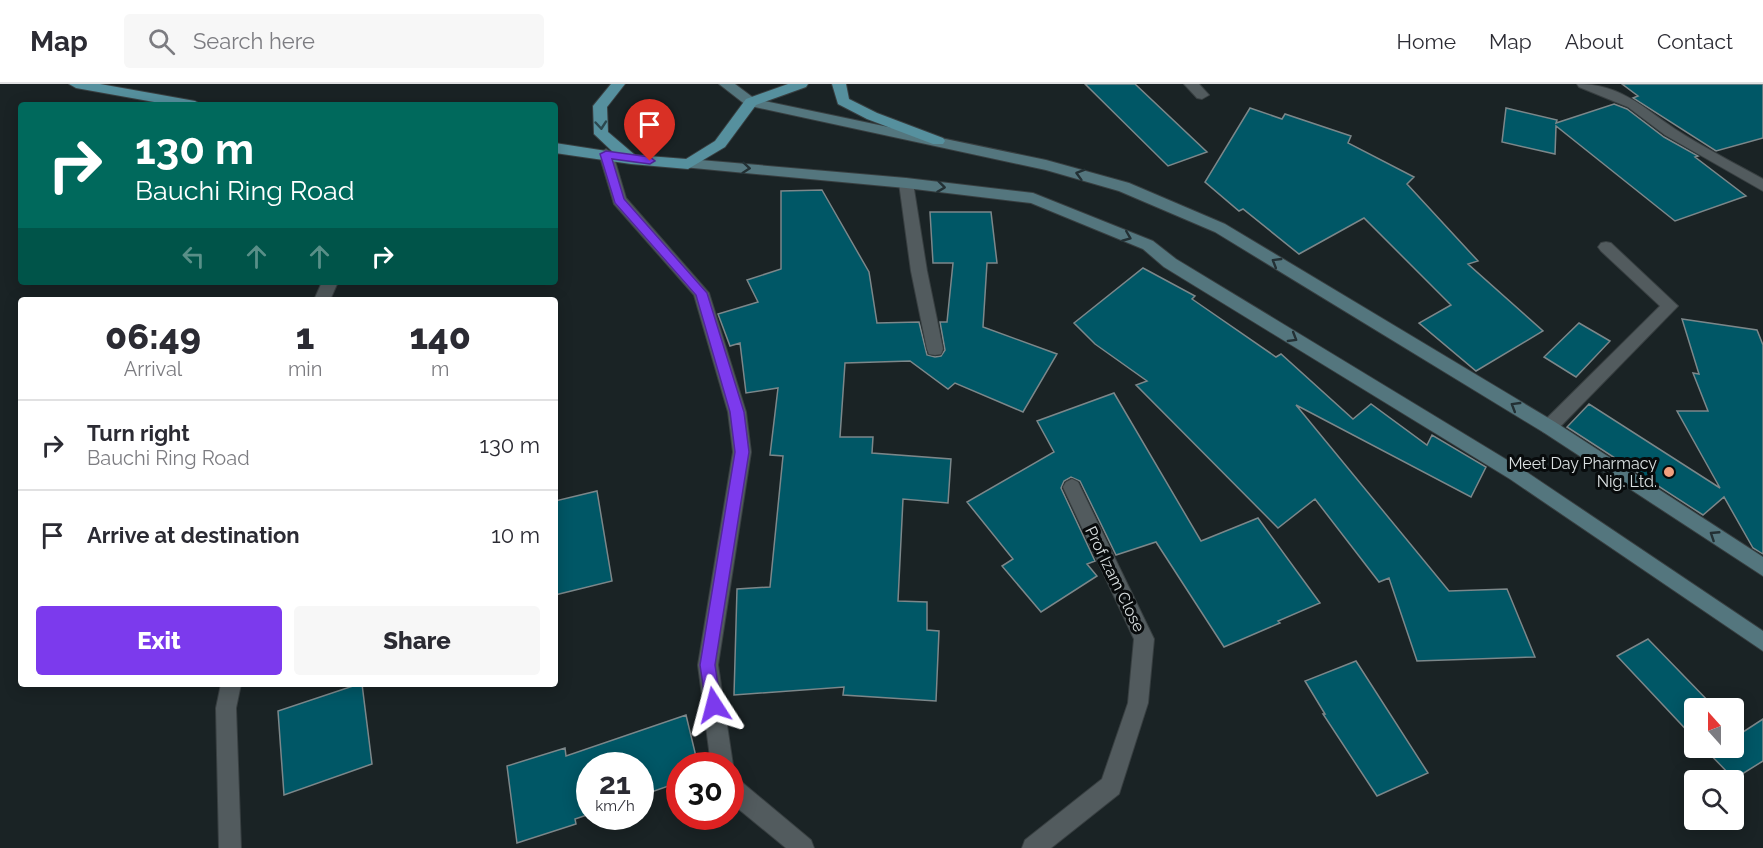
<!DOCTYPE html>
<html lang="en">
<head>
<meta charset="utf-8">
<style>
	body { margin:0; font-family:Raleway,sans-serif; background:#f7f7f7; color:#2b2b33; height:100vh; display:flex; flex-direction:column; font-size:22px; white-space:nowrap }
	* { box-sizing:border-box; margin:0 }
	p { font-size:20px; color:#7c7c81 }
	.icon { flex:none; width:33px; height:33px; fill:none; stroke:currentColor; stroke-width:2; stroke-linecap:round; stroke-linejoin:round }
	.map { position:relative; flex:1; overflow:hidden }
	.side { position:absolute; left:18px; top:213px; width:540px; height:390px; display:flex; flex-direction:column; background:#fff; border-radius:6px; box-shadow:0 3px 15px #0003 }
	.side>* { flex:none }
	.top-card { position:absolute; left:18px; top:18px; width:540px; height:183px; border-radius:6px; box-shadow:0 3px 15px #0003; background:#00695c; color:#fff; overflow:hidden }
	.needle { width:39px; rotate:339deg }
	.tools { position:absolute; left:1684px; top:614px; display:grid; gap:12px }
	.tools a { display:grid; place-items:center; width:60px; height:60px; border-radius:6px; background:#fff; box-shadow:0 3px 15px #0003; font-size:30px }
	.speed { position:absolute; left:576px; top:668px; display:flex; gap:12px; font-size:30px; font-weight:700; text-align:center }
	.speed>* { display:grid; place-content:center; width:78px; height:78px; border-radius:50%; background:#fff; box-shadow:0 3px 15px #0003; line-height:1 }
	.speed small { font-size:15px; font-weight:400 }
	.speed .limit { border:9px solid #d22; background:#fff; color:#111 }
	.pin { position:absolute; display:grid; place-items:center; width:51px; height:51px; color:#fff; margin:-62px -26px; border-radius:50% 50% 50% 0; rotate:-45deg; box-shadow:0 0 6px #0007 }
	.pin .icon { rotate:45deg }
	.me { position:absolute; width:66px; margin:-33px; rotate:351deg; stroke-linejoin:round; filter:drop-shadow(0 0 4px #0008) }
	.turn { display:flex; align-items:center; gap:21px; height:126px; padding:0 18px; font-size:27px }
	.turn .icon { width:78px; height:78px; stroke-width:2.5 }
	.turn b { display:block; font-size:42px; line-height:51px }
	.lanes { display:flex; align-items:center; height:57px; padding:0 18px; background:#0003; justify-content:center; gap:30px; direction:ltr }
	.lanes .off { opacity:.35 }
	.eta { display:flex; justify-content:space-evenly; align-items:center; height:102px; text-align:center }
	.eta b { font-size:36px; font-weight:800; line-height:42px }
	.cta { display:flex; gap:12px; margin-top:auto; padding:12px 18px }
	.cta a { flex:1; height:69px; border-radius:6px; background:#7c3aed; color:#fff; font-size:24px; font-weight:800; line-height:69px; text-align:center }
	.cta a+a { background:#f7f7f7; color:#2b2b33 }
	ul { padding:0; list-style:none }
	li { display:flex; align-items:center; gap:18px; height:90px; padding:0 18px; border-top:2px solid #e1e1e2 }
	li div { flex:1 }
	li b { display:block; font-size:22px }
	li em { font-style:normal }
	header { display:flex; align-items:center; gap:36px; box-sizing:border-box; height:84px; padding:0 30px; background:#fff; border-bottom:2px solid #e1e1e2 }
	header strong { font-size:28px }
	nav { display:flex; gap:33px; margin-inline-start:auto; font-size:21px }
	.search { width:420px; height:54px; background:#f7f7f7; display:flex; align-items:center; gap:15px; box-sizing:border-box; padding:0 21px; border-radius:6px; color:#7c7c81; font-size:22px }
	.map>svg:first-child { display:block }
	.building { fill:#005766; stroke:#7c878a; stroke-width:1.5 }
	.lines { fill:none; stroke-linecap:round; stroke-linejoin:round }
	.street-casing { stroke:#383f41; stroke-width:2 }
	.secondary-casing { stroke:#383f41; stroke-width:2 }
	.primary-casing { stroke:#383f41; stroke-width:2 }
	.street { fill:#525b5e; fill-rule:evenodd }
	.secondary { fill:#54767e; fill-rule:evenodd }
	.primary { fill:#56909e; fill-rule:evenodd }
	.oneway { stroke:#2b474e }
	.oneway2 { stroke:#233034 }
	.route { fill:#7c3aed; stroke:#51269a; stroke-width:1.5 }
	.poi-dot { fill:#f2a07f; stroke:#080b0c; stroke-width:2 }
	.labels { text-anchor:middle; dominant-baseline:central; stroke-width:6; stroke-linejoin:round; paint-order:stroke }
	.poi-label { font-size:16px; fill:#dae0e1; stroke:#080b0c; text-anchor:end }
	.street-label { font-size:16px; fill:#dae0e1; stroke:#080b0c }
</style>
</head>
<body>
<header>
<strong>Map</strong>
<div class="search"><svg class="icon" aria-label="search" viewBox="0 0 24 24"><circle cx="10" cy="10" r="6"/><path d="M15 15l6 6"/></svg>Search here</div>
<nav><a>Home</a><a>Map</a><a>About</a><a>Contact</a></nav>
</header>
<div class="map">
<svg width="1763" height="764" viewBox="0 0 1763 764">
	<rect width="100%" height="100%" fill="#1a2325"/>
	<path class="building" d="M1085,0H1135L1207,68L1168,82Z
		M1622,0H1763V54L1716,67L1633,14L1638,12Z
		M1614,20L1627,25L1664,53L1698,72L1695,73L1746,112L1675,137L1556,42L1555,70L1502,58L1506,24L1557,36L1556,39Z
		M1250,24L1282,35L1285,30L1351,52L1348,59L1414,93L1407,100L1478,177L1468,180L1543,247L1476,287L1419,239L1451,221L1364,134L1299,170L1243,125L1239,127L1205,98Z
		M822,106L869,188L877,239L919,238L927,271L935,273L941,272L945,266L940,238H947L953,179H933L930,128H991L997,179H987L983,243L1057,270L1023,328L955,299L948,305L910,277L845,279L840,353H873L872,369L951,375L948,419L903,415L898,517L927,518V546L939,547L936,617L843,611L844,603L734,611L737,505L770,503L783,372L770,371L778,304L746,309L740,259L730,262L718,230L758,218L747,196L781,185V107Z
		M1143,184L1195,212L1192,215L1276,273L1281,270L1353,335L1371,320L1427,361L1432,351L1486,383L1471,413L1296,321L1449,507L1507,505L1535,573L1417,577L1389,494L1379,498L1315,415L1278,444L1136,301L1147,297L1095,260L1074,239Z
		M1682,235L1757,246L1763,261V470L1753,464L1724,413L1703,431L1567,343L1589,320L1720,404L1677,327H1708L1693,289L1699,290Z
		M1579,239L1610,257L1576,293L1544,273Z
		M1114,309L1201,457L1258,434L1320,519L1278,537L1280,539L1224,563L1156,458L1116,471L1080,397L1071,393L1064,397L1061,404L1095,477L1087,480L1097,492L1041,528L1002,482L1013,475L967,418L1054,368L1037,337Z
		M597,407L612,497L555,511V417Z
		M1648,555L1715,624H1695V655L1617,572Z
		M1356,577L1428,689L1377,712L1323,630H1325L1305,597Z
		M359,600H362L372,680L284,711L278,627Z
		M686,631L698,681H680V698L640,712V681H590V730L575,735L576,740L517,759L507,682L565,664L566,672Z
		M1763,635V677L1734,695L1703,663H1734V644L1740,650Z"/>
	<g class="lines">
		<g class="street-casing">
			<path id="street" d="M1184,0H1199L1209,11L1202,15L1197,14Z
				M1577,0C1621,0 1642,23 1675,45C1703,63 1734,79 1763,95V107L1665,51L1628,23L1579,3Z
				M606,65L613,70L626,114L709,209L746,328L751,368L718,581L733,681L730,687V681H711L698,581L733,368L728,328L694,211L614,120L599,70Z
				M906,94L913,99L927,187L943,265L941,270L935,271L929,270L927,265L911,187L899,99Z
				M1606,158L1611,159L1678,222L1555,348L1549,350L1543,348L1540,343L1543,338L1660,222L1601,167L1598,163L1601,159Z
				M322,198H338L330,216H314Z
				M1072,395L1078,398L1154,555L1148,619L1119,710L1051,764H1022L1025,756L1102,695L1128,619L1134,555L1063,403L1066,398Z
				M221,600H241L236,624L241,764H219L216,624Z
				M730,692L738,695L811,756L814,764H786L730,718Z"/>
		</g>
		<g class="secondary-casing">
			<path id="secondary" d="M719,0H735L755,15L1046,76L1129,99L1225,140L1555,338L1763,473V492L1543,348L1215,148L1119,107L1046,86L746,21Z
				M688,75L906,94L1033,109L1153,157L1176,175L1522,385L1763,547V567L1510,395L1164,183L1143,165L1031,119L906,104L683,83L681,80Z"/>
		</g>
		<g class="primary-casing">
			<path id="primary" d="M69,0H100L195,17L202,21H171L76,4Z
				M611,0H625L607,23L608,48L635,71L686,75L715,57L746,15L788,0H808L806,3L756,21L725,63L688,85L631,80L555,69V59L613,68L594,50L593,22Z
				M832,0H846L849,15L877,29L943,54L945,57L943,60H933L867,35L838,20Z"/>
		</g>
		<use href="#street" class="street"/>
		<use href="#secondary" class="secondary"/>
		<use href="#primary" class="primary"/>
	</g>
	<defs><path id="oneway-chevron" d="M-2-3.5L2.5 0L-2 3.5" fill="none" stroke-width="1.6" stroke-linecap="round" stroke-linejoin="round" transform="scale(1.5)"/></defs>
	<use class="oneway" href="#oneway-chevron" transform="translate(601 41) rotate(85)"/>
	<g class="oneway2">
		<use href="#oneway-chevron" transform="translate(746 84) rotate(5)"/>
		<use href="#oneway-chevron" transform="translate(1080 90) rotate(-164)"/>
		<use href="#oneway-chevron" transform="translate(941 103) rotate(7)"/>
		<use href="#oneway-chevron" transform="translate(1127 153) rotate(22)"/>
		<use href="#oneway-chevron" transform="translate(1276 178) rotate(-149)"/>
		<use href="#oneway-chevron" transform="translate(1293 254) rotate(31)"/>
		<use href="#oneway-chevron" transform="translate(1515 322) rotate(-149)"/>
		<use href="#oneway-chevron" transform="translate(1714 451) rotate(-147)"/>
	</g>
	<path class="route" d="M606,67L650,73L655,77L650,80L612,75L624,115L707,209L744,328L749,368L715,581L721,621L719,626L714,629L708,626L706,621L700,581L735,368L730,328L696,211L615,119L600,70Z"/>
	<circle class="poi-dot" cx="1669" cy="388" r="6"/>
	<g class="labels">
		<g class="poi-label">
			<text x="1657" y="379">Meet Day Pharmacy<tspan x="1657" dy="18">Nig. Ltd.</tspan></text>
		</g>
		<g class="street-label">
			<text transform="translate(1115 495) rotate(64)">Prof Izam Close</text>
		</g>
	</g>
</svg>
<div class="tools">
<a><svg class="needle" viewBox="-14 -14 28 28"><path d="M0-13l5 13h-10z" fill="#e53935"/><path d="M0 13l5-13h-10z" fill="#7c7c81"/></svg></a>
<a><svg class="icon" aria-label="search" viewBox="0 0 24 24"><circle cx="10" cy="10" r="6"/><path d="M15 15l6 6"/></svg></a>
</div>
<div class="speed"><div>21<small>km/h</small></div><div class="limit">30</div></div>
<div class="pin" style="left:650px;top:77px;background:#d93025"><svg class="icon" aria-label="arrive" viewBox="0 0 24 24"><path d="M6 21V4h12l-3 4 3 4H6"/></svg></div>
<svg class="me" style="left:714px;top:621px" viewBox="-20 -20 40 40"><path d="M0-17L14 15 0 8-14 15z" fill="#7c3aed" stroke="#fff" stroke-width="4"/></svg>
<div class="top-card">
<div class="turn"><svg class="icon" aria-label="right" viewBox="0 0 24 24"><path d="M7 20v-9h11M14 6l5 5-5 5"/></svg><div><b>130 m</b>Bauchi Ring Road</div></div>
<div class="lanes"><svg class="icon off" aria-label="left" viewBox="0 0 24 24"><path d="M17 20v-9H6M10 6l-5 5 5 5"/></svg><svg class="icon off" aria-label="ahead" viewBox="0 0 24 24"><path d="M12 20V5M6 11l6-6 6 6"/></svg><svg class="icon off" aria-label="ahead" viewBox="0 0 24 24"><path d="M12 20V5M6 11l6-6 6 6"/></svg><svg class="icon" aria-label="right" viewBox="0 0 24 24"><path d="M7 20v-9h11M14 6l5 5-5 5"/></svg></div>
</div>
<section class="side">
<div class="eta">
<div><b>06:49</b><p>Arrival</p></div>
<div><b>1</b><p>min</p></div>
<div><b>140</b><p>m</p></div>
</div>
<ul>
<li><svg class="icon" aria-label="right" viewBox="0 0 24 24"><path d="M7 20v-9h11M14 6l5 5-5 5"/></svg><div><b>Turn right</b><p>Bauchi Ring Road</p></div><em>130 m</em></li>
<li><svg class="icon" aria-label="arrive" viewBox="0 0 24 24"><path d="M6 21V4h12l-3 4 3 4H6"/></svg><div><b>Arrive at destination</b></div><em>10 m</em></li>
</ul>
<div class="cta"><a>Exit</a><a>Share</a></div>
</section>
</div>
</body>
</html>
